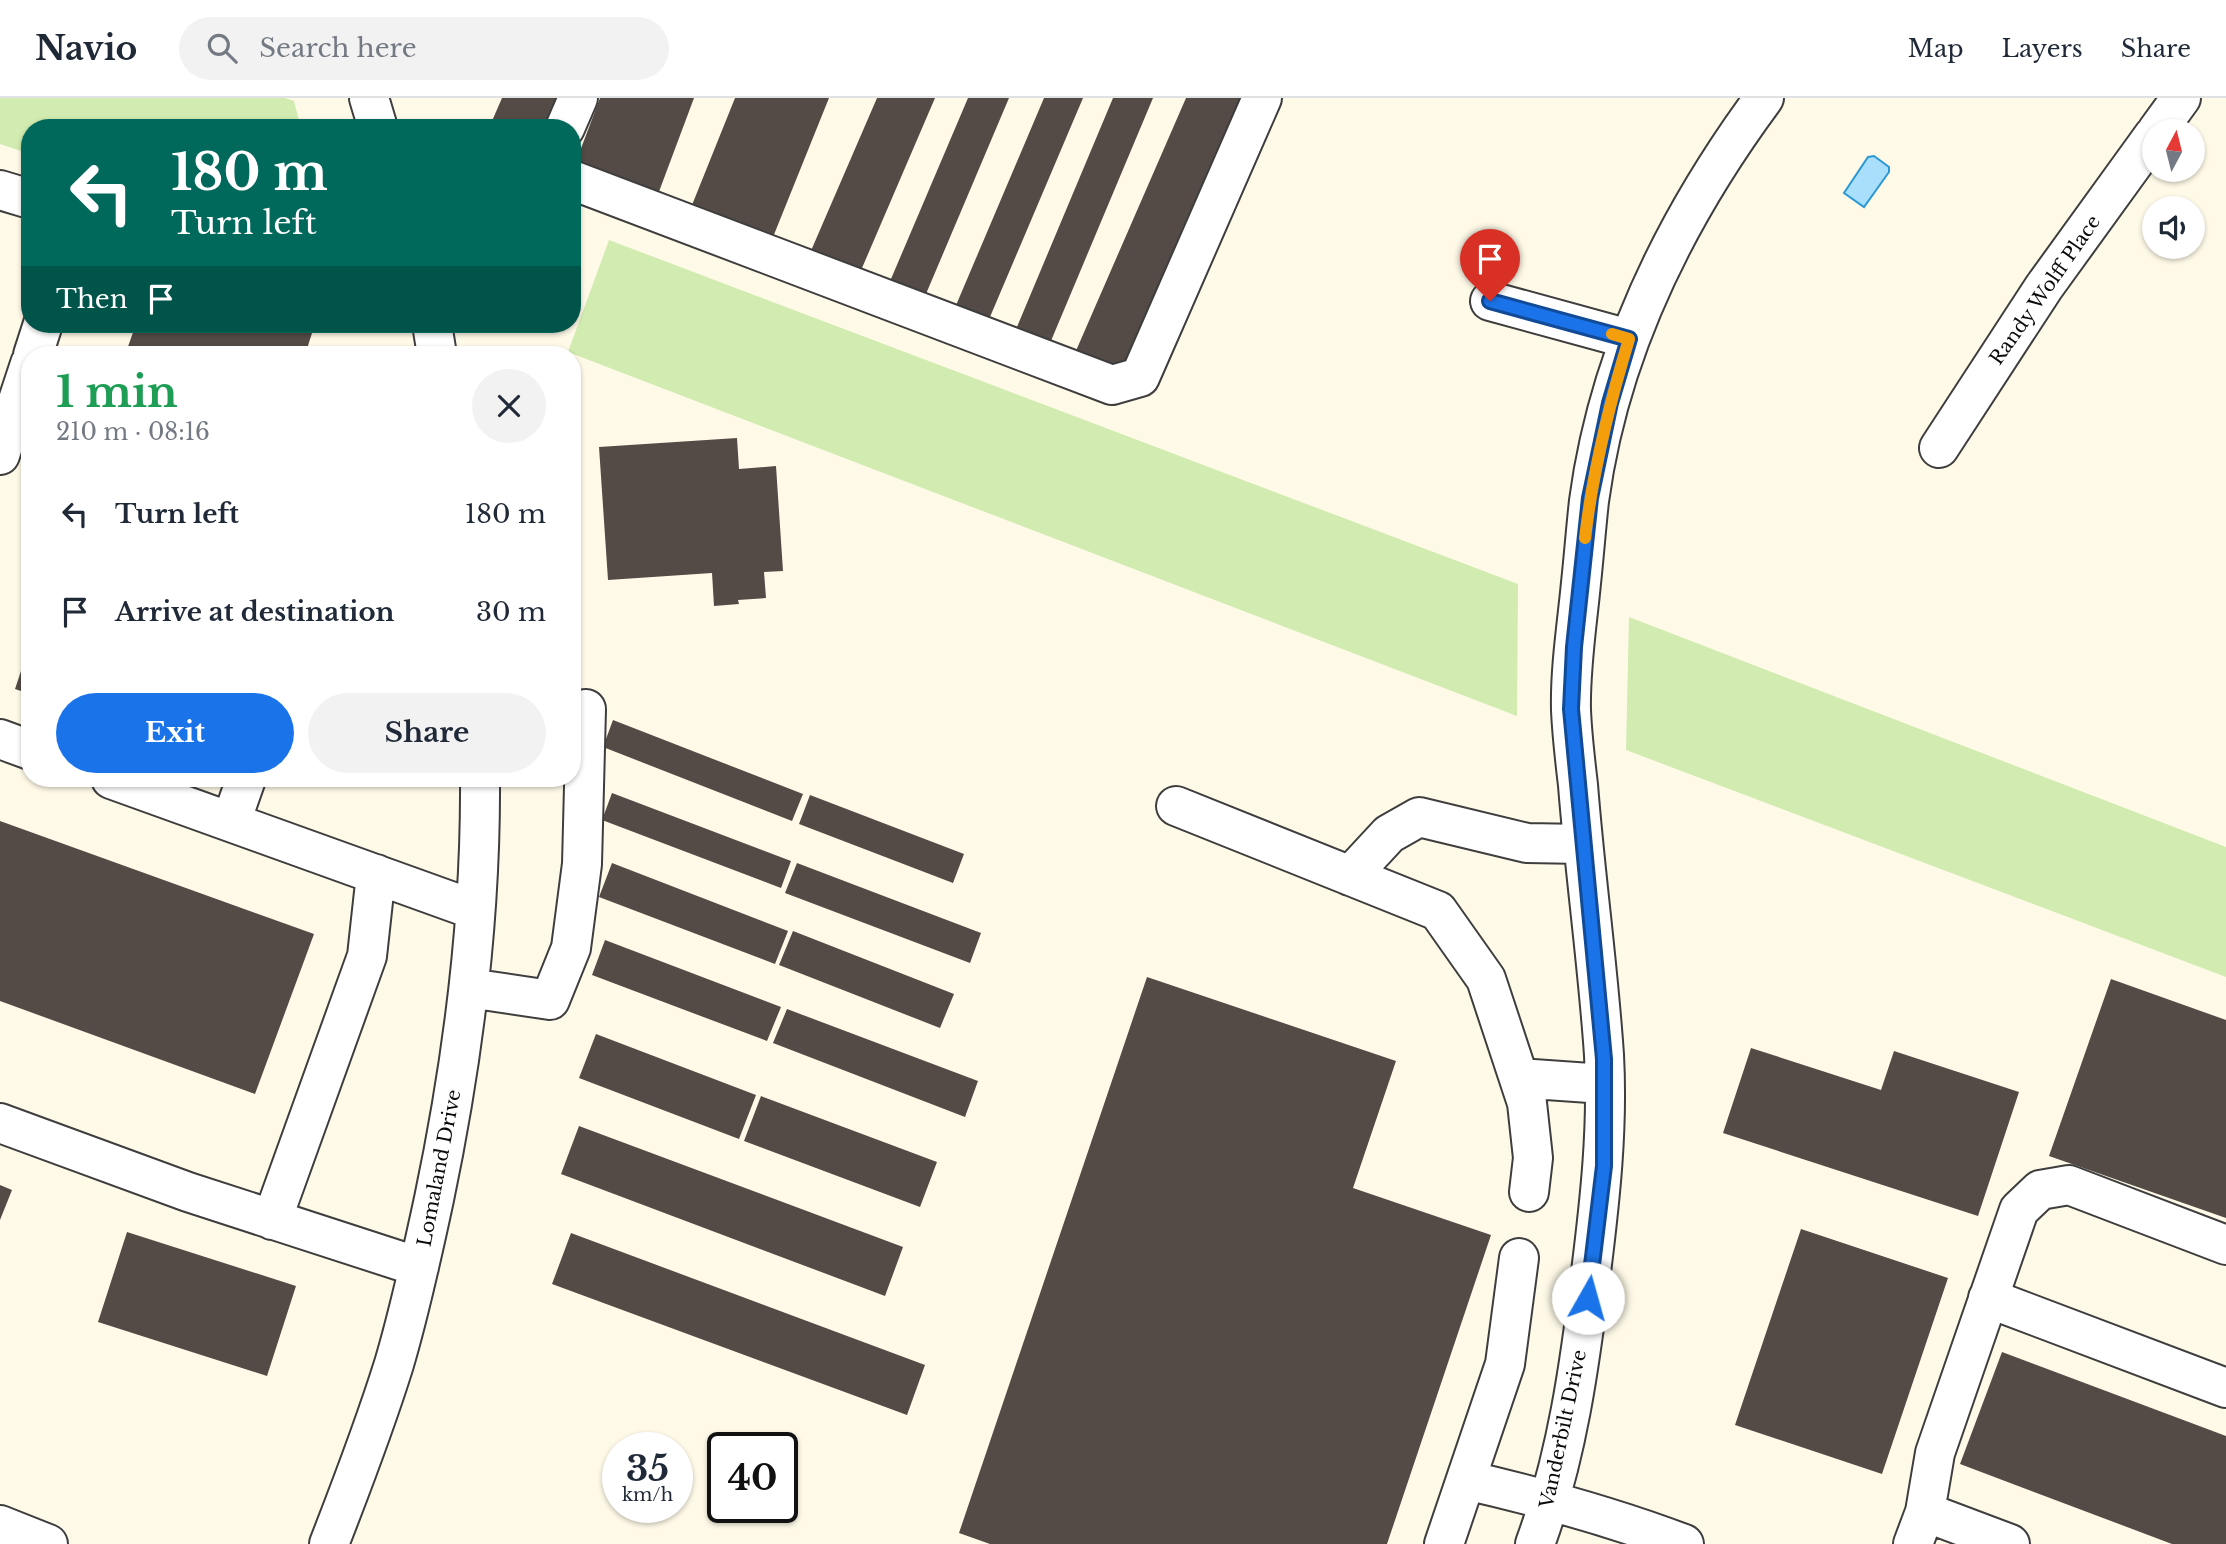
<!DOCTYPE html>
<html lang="en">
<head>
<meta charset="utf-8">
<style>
	body { margin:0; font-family:"Libre Baskerville",serif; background:#f2f2f3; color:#1f2937; height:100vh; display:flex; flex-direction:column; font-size:26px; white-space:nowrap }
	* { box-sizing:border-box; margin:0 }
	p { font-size:23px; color:#747a83 }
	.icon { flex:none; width:38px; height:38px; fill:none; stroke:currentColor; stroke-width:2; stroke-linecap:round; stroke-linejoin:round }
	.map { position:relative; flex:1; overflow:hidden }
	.drawer { position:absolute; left:21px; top:248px; width:560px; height:441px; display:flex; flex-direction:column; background:#fff; border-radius:28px; box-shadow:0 2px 5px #0004 }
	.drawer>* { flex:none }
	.guide { position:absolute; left:21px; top:21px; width:560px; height:214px; border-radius:28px; box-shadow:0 2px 5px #0004; background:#00695c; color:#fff; overflow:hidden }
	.needle { width:46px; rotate:7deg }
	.controls { position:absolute; left:2142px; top:21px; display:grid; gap:14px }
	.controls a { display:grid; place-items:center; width:63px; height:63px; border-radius:50%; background:#fff; box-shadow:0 2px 5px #0004; font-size:35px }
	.speed { position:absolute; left:602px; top:1334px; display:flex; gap:14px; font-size:35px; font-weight:700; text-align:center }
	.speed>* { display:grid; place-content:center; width:91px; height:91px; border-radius:50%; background:#fff; box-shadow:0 2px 5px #0004; line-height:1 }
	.speed small { font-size:18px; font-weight:400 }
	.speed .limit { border:4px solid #111; border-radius:10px; background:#fff; color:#111 }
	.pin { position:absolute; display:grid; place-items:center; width:60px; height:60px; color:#fff; margin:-72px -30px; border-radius:50% 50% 50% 0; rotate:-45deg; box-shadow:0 0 7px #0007 }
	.pin .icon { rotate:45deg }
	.me { position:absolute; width:77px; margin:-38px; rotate:7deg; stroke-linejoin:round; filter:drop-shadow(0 0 5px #0008) }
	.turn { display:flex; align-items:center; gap:24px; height:147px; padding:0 35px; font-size:32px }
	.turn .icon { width:91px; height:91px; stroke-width:2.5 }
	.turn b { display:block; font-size:49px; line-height:60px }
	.then { display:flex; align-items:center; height:66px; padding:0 35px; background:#0003; gap:14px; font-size:26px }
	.round { display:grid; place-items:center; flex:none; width:74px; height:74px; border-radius:37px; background:#f2f2f3 }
	.overview { display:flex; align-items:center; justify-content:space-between; height:119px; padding:0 35px }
	h1 { font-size:42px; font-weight:700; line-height:52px; color:#1e9e55 }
	.cta { display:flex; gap:14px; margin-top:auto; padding:14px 35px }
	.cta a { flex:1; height:80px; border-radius:42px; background:#1a73e8; color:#fff; font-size:28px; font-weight:700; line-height:80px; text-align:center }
	.cta a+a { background:#f2f2f3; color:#1f2937 }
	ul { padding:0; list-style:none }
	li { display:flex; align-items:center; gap:21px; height:98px; padding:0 35px }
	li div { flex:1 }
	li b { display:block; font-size:26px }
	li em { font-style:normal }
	header { display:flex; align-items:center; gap:42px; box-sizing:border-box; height:98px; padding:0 35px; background:#fff; border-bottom:2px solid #e0e1e3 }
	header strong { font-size:33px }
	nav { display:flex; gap:38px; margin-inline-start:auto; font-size:24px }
	.search { width:490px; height:63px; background:#f2f2f3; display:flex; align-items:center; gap:18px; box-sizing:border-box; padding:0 24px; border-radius:38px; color:#747a83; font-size:26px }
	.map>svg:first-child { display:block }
	.green { fill:#d1ebb0 }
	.water { fill:#a9dffa; stroke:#2b98d6; stroke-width:2 }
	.building { fill:#544b46 }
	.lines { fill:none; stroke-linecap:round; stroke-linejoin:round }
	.minor-casing { stroke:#3e3e3e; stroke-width:42 }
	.minor { stroke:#fff; stroke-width:38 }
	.route-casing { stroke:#114b97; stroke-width:18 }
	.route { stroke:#1a73e8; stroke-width:12 }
	.slow { stroke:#f59e0b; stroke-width:12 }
	.labels { text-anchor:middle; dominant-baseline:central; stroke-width:7; stroke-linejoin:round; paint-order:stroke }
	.street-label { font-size:19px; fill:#0b0b0b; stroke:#fff }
</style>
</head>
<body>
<header>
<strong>Navio</strong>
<div class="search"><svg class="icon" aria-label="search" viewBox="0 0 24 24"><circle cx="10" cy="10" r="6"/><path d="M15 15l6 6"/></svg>Search here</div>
<nav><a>Map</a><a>Layers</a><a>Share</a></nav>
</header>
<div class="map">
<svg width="2226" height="1446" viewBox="0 0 2226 1446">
	<rect width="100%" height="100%" fill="#fffae8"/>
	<path class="green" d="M0,0H285L294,3L301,30H30V56L0,46Z
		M609,142L1518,486L1517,618L568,254Z
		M1629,519L2226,749V879L1626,652Z"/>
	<path class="water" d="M1874,58L1889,69V74L1864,109L1844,95L1868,59Z"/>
	<path class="building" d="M502,0H562L550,30H489Z
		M600,0H694L657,99L574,69Z
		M735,0H829L771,144L690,112Z
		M877,0H935L859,177L810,155Z
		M968,0H1009L923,203L888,188Z
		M1044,0H1083L987,226L954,212Z
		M1113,0H1153L1048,250L1014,236Z
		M1186,0H1245L1124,276L1075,255Z
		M136,226H295L313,232L305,257H125Z
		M737,340L739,371L776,368L783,473L764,474L766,500L738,502L739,506L714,508L712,475L608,482L599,349Z
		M29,549H30V596L15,591Z
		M613,622L803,696L792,723L603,649Z
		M612,695L791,763L781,790L602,722Z
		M810,697L964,756L953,785L799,726Z
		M0,723L314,836L255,996L0,903Z
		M612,765L788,833L775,866L599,799Z
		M797,765L981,835L970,865L785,795Z
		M793,833L954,896L940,930L779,867Z
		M605,842L781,909L767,943L592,877Z
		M1147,879L1396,963L1353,1090L1491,1137L1387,1446H990L959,1435Z
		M2111,881L2226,922V1120L2049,1058Z
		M787,911L978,983L965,1019L773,945Z
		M596,936L756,997L739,1041L579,980Z
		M1751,950L1881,992L1894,953L2019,994L1978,1118L1723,1035Z
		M761,998L937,1064L920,1109L744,1043Z
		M579,1028L903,1149L885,1198L561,1076Z
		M0,1087L12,1092L0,1122Z
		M1801,1131L1948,1180L1882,1376L1735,1327Z
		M127,1134L296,1188L267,1278L98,1224Z
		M571,1135L925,1267L907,1317L552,1186Z
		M2002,1254L2226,1338V1446H2172L1960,1366Z"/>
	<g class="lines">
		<g class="minor-casing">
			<path id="minor" d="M369,0L378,30
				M565,30L578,0
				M2157,33L2181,0
				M572,82L1112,287L1140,279L1262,0
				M0,92L30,101
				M1490,203L1629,241
				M432,226L437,257
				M33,257L43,226
				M1939,350L2044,189L2154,37
				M0,357L30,266
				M0,641L30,652
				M111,681L475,812
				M1176,708L1438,813L1486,881L1527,1005L1533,1060L1529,1094
				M231,724L246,681
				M1350,778L1389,736L1419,719L1527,745L1583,746
				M469,890L550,902L571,850L582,766L586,611
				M1519,980L1604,986
				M0,1025L188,1094L419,1169
				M272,1122L367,858L376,776
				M1988,1200L2226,1290
				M1466,1382C1540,1399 1613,1419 1684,1446
				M1925,1414L1935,1355L2019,1112L2040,1092L2069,1087L2226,1147
				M0,1427L48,1446
				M329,1446C352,1387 375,1327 394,1266C410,1212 422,1157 434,1101C463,963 481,823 480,681
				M1444,1446L1505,1266L1519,1160
				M1535,1446C1567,1359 1580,1266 1591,1174C1600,1102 1608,1030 1604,957C1598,867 1585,777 1578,687C1575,662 1572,637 1571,612C1570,570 1577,527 1581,485C1584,457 1586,430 1589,403C1609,254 1676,119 1764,0
				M1913,1446L1925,1414L2010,1446"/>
		</g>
		<use href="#minor" class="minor"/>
	</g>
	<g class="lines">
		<g class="route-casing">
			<path id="route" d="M1490,203L1629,241L1610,305L1590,400L1574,549L1571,611L1604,961V1068L1588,1200"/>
		</g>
		<use href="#route" class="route"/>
		<path class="slow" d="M1585,440C1593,372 1609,307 1629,241L1612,236"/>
	</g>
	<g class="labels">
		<g class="street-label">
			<text transform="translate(2045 192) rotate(-55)">Randy Wolff Place</text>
			<text transform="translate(439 1070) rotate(-79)">Lomaland Drive</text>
			<text transform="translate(1563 1331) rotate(-78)">Vanderbilt Drive</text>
		</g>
	</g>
</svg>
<div class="controls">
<a><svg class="needle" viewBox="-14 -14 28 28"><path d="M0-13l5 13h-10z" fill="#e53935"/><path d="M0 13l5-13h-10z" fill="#747a83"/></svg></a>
<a><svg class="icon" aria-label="sound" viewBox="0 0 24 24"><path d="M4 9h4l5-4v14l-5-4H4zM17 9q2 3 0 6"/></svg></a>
</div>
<div class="speed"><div>35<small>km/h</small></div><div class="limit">40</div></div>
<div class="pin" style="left:1490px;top:203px;background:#d93025"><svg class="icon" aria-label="arrive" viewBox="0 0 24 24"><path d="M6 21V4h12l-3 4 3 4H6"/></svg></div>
<svg class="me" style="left:1588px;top:1200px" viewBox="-20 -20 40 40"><circle r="19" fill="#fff"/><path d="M0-13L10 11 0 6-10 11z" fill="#1a73e8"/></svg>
<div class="guide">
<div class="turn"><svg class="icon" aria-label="left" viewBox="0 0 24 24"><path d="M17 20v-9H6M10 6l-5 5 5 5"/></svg><div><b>180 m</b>Turn left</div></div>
<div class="then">Then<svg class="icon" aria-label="arrive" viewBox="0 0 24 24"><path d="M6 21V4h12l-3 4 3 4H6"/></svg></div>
</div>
<section class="drawer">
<div class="overview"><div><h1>1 min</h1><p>210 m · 08:16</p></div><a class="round"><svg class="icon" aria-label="close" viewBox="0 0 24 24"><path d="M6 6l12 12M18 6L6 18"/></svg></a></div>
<ul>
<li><svg class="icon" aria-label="left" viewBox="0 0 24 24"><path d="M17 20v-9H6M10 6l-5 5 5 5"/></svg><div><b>Turn left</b></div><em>180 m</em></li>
<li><svg class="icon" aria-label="arrive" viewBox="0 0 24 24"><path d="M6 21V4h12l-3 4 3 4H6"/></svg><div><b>Arrive at destination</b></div><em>30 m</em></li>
</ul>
<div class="cta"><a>Exit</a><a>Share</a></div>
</section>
</div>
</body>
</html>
